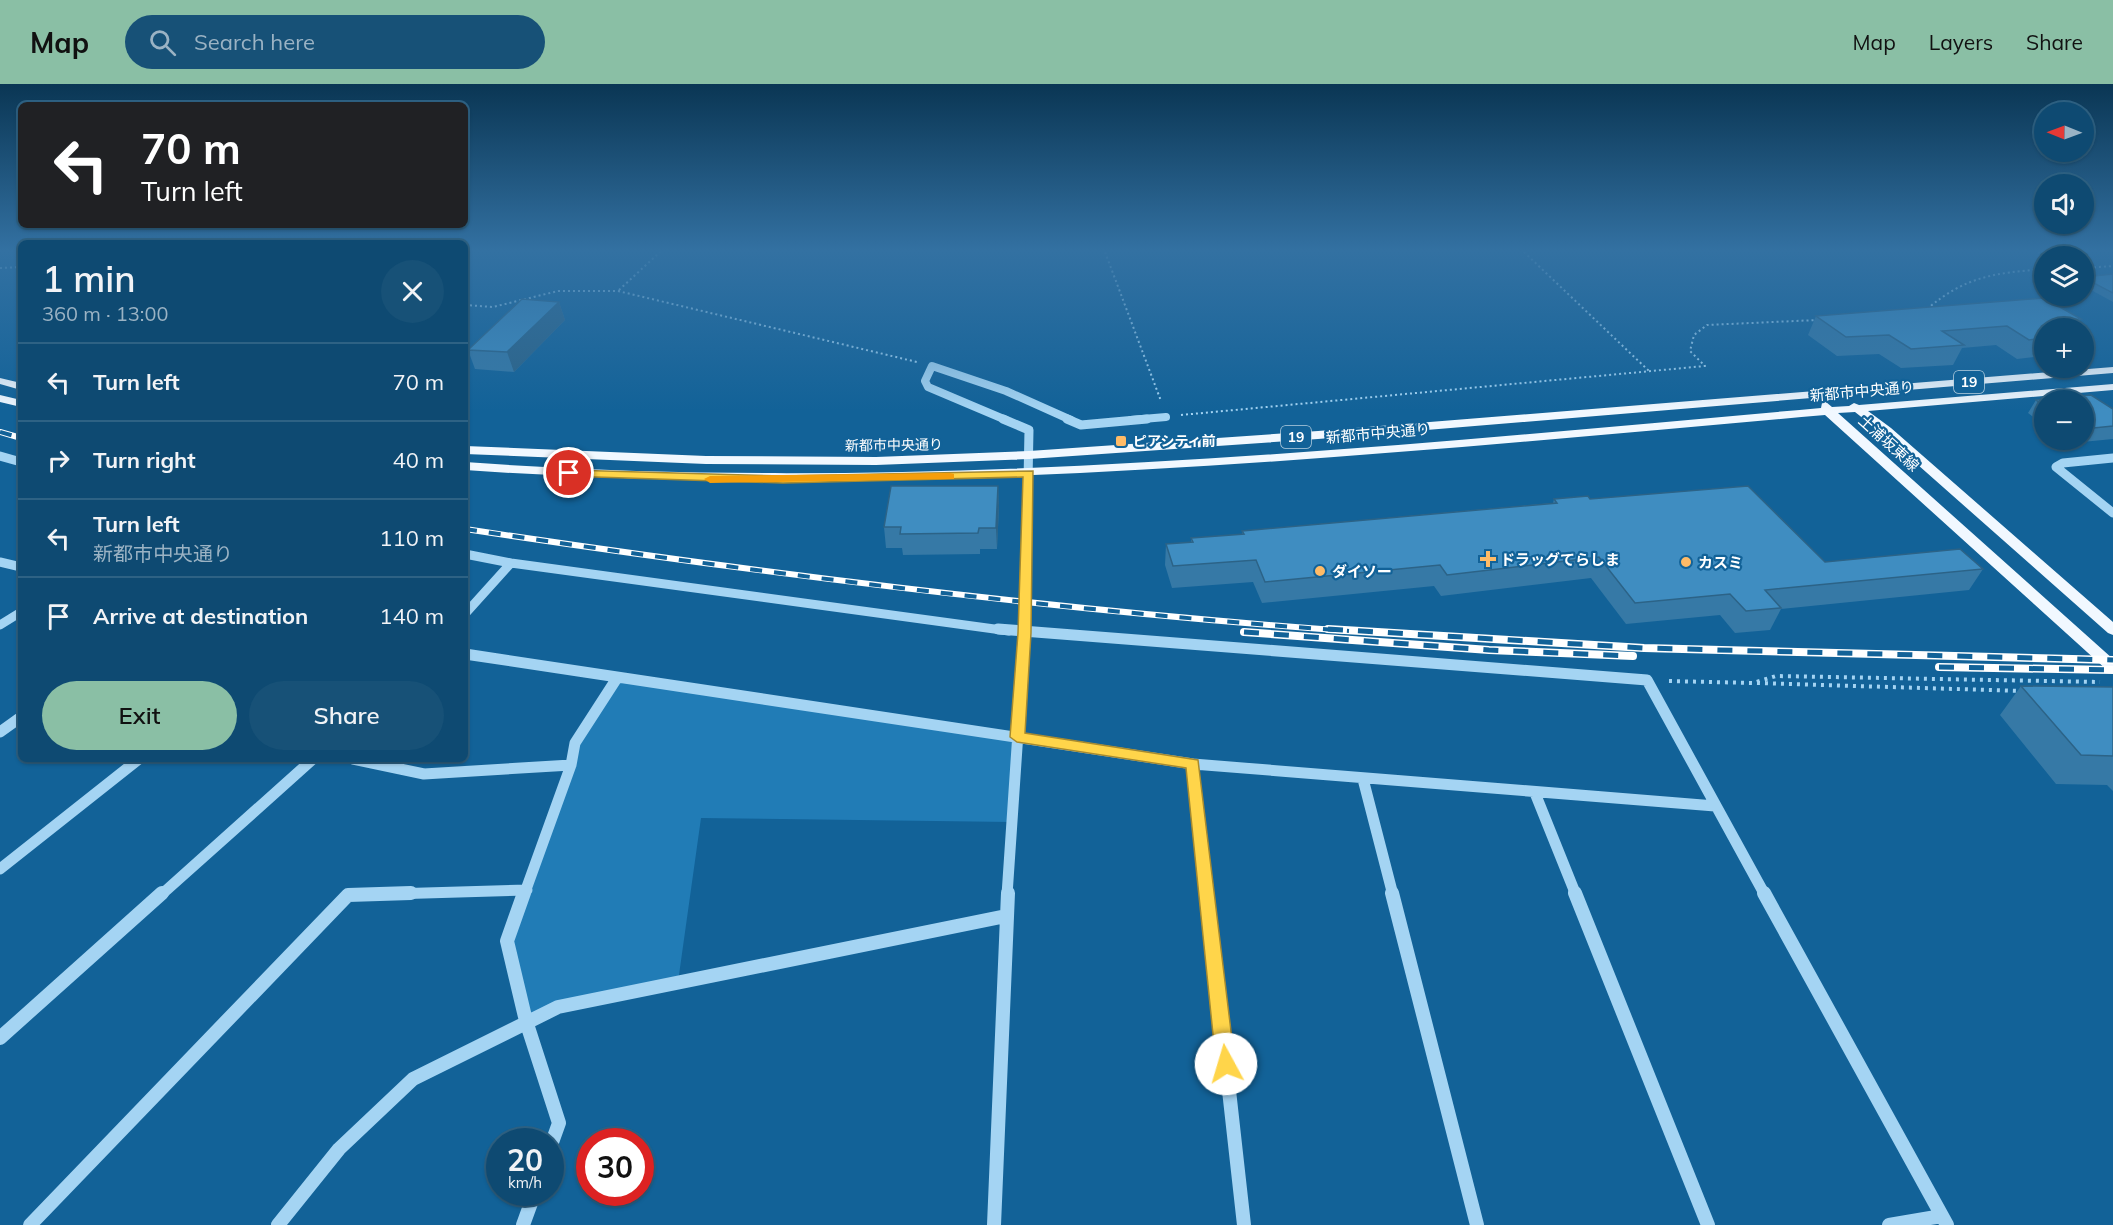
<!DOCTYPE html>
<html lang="en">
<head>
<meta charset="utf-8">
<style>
	body { margin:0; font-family:Mulish,"Noto Sans JP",sans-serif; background:#175177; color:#f1f3f6; height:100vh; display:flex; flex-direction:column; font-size:22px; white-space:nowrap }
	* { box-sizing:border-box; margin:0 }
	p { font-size:20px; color:#9bb3c4 }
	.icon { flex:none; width:33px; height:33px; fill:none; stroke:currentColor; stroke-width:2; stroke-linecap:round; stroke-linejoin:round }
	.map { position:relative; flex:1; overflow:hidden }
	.side { position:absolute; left:18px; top:156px; width:450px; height:522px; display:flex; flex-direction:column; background:#0e4a72; border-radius:9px; box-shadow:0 2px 4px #0004,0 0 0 2px #2e6284 }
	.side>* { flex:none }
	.guide { position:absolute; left:18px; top:18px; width:450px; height:126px; border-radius:9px; box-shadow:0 2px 4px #0004,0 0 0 2px #2e6284; background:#202124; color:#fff; overflow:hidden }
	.needle { width:39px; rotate:271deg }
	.tools { position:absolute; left:2034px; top:18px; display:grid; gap:12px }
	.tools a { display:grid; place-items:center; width:60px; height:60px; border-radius:50%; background:#0e4a72; box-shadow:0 2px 4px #0004,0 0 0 2px #2e6284; font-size:30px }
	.speed { position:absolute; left:486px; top:1044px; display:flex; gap:12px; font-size:30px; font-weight:700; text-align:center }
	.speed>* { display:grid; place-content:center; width:78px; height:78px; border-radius:50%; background:#0e4a72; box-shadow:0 2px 4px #0004,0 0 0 2px #2e6284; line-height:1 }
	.speed small { font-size:15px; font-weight:400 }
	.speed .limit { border:9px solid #d22; background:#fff; color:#111 }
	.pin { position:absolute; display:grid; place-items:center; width:51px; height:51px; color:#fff; margin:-26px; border:3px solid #fff; border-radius:50%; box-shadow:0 2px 6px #0007 }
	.me { position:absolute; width:66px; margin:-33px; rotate:354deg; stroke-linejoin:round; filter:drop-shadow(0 0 4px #0008) }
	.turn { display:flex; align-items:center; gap:21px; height:126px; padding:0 24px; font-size:27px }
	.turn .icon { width:78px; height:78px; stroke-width:2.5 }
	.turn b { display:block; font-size:42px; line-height:51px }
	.round { display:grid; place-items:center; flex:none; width:63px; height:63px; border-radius:32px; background:#175177 }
	.overview { display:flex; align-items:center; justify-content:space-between; height:102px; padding:0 24px }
	h1 { font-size:36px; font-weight:600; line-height:45px }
	.cta { display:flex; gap:12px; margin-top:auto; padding:12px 24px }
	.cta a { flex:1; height:69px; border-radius:36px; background:#8abfa5; color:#111; font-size:24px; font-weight:600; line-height:69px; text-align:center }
	.cta a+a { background:#175177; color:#f1f3f6 }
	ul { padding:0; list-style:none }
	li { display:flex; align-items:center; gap:18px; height:78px; padding:0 24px; border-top:2px solid #2e6284 }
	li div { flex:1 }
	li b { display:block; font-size:22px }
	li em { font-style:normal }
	header { display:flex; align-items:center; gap:36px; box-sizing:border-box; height:84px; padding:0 30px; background:#8abfa5; color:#111 }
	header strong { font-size:28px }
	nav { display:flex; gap:33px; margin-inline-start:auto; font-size:21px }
	.search { width:420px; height:54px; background:#175177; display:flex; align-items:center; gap:15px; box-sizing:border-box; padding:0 21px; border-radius:33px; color:#9bb3c4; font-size:22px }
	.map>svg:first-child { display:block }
	.green { fill:#217cb6 }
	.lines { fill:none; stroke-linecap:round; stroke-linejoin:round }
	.path-far1 { stroke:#a4d4f3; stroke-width:2; stroke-dasharray:2 3; stroke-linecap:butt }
	.path { stroke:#a4d4f3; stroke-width:4; stroke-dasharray:3 5; stroke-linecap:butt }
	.minor-far3 { stroke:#a4d4f3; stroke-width:8 }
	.minor-far2 { stroke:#a4d4f3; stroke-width:9 }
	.minor-far1 { stroke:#a4d4f3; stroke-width:11 }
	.minor { stroke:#a4d4f3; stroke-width:14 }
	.major { fill:#f1f8ff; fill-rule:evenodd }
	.rail-far1-casing { stroke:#fff; stroke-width:6 }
	.rail-casing { stroke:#fff; stroke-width:8 }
	.rail-far1 { stroke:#126298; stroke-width:4; stroke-dasharray:12; stroke-linecap:butt }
	.rail { stroke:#126298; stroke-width:5; stroke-dasharray:15; stroke-linecap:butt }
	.wall { fill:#3679a6 }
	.shaded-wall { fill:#2c6387 }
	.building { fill:#3f8dc1; stroke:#2c6387; stroke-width:1.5 }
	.route { fill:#ffd54a; stroke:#a68a30; stroke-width:1.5 }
	.slow { fill:#f59e0b }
	.poi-dot { fill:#ffbb67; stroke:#126298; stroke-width:2 }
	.labels { text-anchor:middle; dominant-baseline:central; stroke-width:4.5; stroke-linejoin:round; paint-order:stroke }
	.shield { fill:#126298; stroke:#b8d0e0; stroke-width:1.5 }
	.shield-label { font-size:14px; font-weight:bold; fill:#fff }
	.far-poi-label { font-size:14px; font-weight:bold; fill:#fff; stroke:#126298; text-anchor:start }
	.far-street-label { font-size:14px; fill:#fff; stroke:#126298 }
	.street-label { font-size:15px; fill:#fff; stroke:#126298 }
	.poi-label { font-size:15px; font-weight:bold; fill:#fff; stroke:#126298; text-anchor:start }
</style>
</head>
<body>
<header>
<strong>Map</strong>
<div class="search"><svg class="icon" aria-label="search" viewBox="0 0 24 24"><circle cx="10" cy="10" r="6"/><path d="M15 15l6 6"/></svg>Search here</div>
<nav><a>Map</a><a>Layers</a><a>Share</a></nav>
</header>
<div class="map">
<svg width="2113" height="1141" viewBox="0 0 2113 1141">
	<rect width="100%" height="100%" fill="#126298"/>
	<path class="green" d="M617,594L1017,653L1012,738L701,734L678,898L526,937L507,857L575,659Z"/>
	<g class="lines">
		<path class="path-far1" d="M1105,168L1161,317
			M1524,168L1649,287
			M2038,168L2047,172
			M0,184L21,183
			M2084,184L2113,182
			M619,206L660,168
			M465,221L493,223L558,207H618L917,278
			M1927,225C1966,192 1995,189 2044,185
			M1181,331L1705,282L1690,267L1694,251L1707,241L1817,236"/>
		<path class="path" d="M1669,597L1753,599L1776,592L2100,598
			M1757,599L2022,607"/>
		<path class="minor-far3" d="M1006,336L928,303L925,297L932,282L1006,307L1071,336
			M1131,336L1166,333"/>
		<path class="minor-far2" d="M1003,335L1029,346L1025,547
			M1067,335L1081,341L1147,335
			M0,372L21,378
			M2113,374L2063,379L2056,383L2113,429
			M465,470L511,479L1009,547
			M0,478L21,483
			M465,530L511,479
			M0,541L21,528"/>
		<path class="minor-far1" d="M998,545L1647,596L1765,811
			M465,570L1193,680L1715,722
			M0,648L21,633
			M353,675L424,690L571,681
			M1193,680L1207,811
			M1363,695L1393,811
			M1535,709L1576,811
			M0,785L139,675
			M161,811L313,675
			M357,811L527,806
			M524,811L571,681L575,659L617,594
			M1007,811L1025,545"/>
		<path class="minor" d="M524,809L507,857L526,937L559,1039L550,1064
			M1207,809L1244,1141
			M1392,809L1477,1141
			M1575,809L1708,1141
			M1764,809L1947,1141
			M0,954L162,809
			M30,1141L348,811L411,809
			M278,1141L339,1065L413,995L558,923L1006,832
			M523,1141L535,1108
			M994,1141L1008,809
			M1889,1141L1942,1132"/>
		<path class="major" d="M2113,283V289L1318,355L1029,375L876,381L706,380L465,370V362L706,372L876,373L1029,367L1318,347Z
			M0,294L21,299V306L0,300Z
			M2113,300V306L1868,327L1891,344L2113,538V551L2108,549L1883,350L1855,328L1838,329L2113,575V588L2108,587L1825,331C1372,371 921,418 465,386V378C919,411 1370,364 1821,324L1822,319L1826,318L1832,323L1849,322L1854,319L1859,321Z
			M0,311L21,316V323L0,318Z"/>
		<g class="rail-far1-casing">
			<path id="rail-far1" d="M0,348L21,354
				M465,445C759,489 1052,526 1349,547"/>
		</g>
		<g class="rail-casing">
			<path id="rail" d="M1328,545L1644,564L2113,576
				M1244,548L1489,566L1633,572
				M1939,583L2113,586"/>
		</g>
		<use href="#rail-far1" class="rail-far1"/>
		<use href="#rail" class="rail"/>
	</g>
	<path class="wall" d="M2113,190V218L2084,202V193Z
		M559,218L565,236L514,288L475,285L468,266Z
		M1816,232L2081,235L2077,241L2044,244V272L2017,275L1996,261L1962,264L1953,281L1901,284L1879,270L1837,272L1808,251Z
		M2084,245L2092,250L2084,264Z
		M2091,311L2113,325V355L2072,359L2067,356H2084V316H2044V341L2028,329L2036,316Z
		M998,402L999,422L997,465H980V470L903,471L902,464H886L884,443Z
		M1554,415H1590L1825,478L1983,485L1969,506L1781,525L1770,546L1735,549L1720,531L1626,540L1591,494L1441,512L1434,502L1262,519L1253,498L1172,504L1165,481L1166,460L1191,458V454L1242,451V447L1553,419Z
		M2021,602L2113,603V707L2107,701L2056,700L2000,631Z"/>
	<path class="shaded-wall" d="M559,218L565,236L514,288L507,268Z
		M998,402L999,422L997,465L996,444Z"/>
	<path class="building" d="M2113,190V209L2084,194V193Z
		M2044,214L2081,235L2068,236L2083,244H2044V254L2029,256L2007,242L1942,247L1964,261L1911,265L1889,251L1846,253L1816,232Z
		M522,215L559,218L507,268L468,266Z
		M2084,245L2092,250L2084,251Z
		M2091,311L2113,325V342L2084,345V316H2044V322L2036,316Z
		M891,402H998L996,444H979L978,449L900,450L901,443H884Z
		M1748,402L1825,478L1960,465L1983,485L1765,506L1781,524L1746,527L1730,510L1635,519L1599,473L1447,491L1440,481L1265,498L1256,476L1173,482L1166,460L1193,458L1191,454L1244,450L1242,447L1557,419L1554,415L1588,412L1590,415Z
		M2021,602L2113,603V672L2081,671Z"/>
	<linearGradient id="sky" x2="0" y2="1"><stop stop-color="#0a3654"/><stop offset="0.51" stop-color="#3371a2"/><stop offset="1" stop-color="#3371a2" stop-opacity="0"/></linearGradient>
	<rect width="2113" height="327" fill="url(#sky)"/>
	<path class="route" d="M569,386L783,392L1033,387L1031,549L1025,649L1198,676L1235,980L1232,986L1226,988L1219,986L1216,980L1186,684L1017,658L1010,653L1018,549L1023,393L783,399L565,392V387Z"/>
	<path class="slow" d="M950,389L954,390V395L710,399L704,395L710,392Z"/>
	<g class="poi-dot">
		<rect x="1115" y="351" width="12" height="12" rx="3"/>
		<path d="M1485 466h6v6h6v6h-6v6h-6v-6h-6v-6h6z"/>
		<circle cx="1686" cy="478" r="6"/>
		<circle cx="1320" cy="487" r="6"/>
	</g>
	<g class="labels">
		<g class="shield">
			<rect x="1954" y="287" width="30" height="22" rx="4.5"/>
			<rect x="1281" y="342" width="30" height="22" rx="4.5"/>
		</g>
		<g class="shield-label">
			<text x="1969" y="298">19</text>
			<text x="1296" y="353">19</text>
		</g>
		<g class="far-poi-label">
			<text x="1133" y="357">ピアシティ前</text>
		</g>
		<g class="far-street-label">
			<text transform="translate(894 361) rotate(-1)">新都市中央通り</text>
		</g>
		<g class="street-label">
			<text transform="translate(1862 307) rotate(-5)">新都市中央通り</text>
			<text transform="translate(1378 349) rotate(-5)">新都市中央通り</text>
			<text transform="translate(1889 359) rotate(42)">土浦坂東線</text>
		</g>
		<g class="poi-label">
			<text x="1500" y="475">ドラッグてらしま</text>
			<text x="1698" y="478">カスミ</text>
			<text x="1332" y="487">ダイソー</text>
		</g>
	</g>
</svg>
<div class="tools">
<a><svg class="needle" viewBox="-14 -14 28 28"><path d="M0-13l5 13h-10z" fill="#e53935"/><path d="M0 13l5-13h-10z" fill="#9bb3c4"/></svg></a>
<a><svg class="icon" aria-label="sound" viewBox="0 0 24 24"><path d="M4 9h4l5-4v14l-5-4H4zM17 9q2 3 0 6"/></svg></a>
<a><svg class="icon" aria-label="layers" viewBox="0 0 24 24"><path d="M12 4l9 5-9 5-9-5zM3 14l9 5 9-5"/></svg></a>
<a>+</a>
<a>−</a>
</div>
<div class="speed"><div>20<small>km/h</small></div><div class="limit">30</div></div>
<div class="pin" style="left:569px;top:389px;background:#d93025"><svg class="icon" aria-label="arrive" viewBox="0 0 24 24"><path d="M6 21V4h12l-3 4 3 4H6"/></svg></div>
<svg class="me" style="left:1226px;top:980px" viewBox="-20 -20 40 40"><circle r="19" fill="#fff"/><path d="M0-13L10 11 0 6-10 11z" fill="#ffd54a"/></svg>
<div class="guide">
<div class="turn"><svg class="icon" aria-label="left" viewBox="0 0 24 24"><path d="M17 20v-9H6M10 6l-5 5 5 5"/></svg><div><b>70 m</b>Turn left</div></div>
</div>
<section class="side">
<div class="overview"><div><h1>1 min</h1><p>360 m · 13:00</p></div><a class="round"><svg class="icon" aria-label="close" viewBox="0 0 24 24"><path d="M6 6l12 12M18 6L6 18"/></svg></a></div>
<ul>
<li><svg class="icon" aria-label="left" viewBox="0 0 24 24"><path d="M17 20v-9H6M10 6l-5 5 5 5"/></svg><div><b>Turn left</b></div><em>70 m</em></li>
<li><svg class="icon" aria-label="right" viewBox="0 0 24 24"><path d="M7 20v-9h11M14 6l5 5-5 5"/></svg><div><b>Turn right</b></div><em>40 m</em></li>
<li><svg class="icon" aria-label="left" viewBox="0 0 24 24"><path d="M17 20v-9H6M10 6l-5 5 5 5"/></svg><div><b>Turn left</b><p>新都市中央通り</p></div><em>110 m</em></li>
<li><svg class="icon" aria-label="arrive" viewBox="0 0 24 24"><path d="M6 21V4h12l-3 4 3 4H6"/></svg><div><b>Arrive at destination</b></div><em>140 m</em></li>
</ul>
<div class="cta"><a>Exit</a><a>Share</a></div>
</section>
</div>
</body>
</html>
